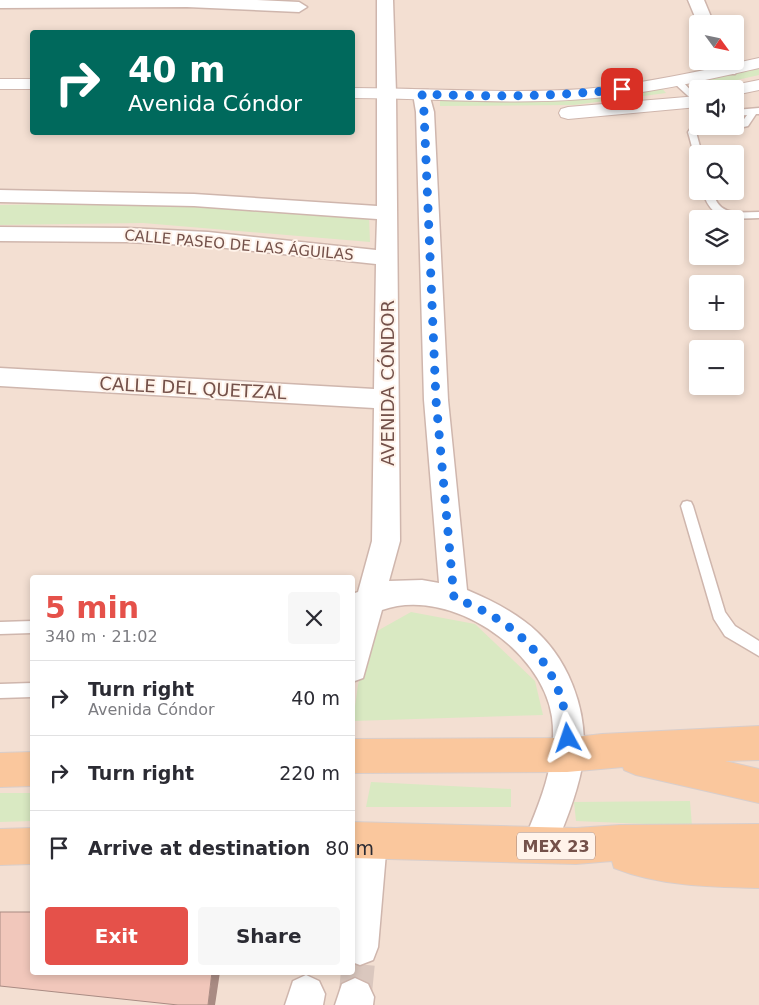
<!DOCTYPE html>
<html lang="en">
<head>
<meta charset="utf-8">
<style>
	body { margin:0; font-family:"DejaVu Sans",sans-serif; background:#f7f7f7; color:#2b2b33; height:100vh; display:flex; flex-direction:column; font-size:19px; white-space:nowrap }
	* { box-sizing:border-box; margin:0 }
	p { font-size:16px; color:#7c7c81 }
	.icon { flex:none; width:28px; height:28px; fill:none; stroke:currentColor; stroke-width:2; stroke-linecap:round; stroke-linejoin:round }
	.map { position:relative; flex:1; overflow:hidden }
	.panel { position:absolute; left:30px; top:575px; width:325px; height:400px; display:flex; flex-direction:column; background:#fff; border-radius:5px; box-shadow:0 2px 8px #0003 }
	.panel>* { flex:none }
	.guide { position:absolute; left:30px; top:30px; width:325px; height:105px; border-radius:5px; box-shadow:0 2px 8px #0003; background:#00695c; color:#fff; overflow:hidden }
	.needle { width:32px; rotate:123deg }
	.buttons { position:absolute; left:689px; top:15px; display:grid; gap:10px }
	.buttons a { display:grid; place-items:center; width:55px; height:55px; border-radius:5px; background:#fff; box-shadow:0 2px 8px #0003; font-size:25px }
	.pin { position:absolute; display:grid; place-items:center; width:42px; height:42px; color:#fff; margin:-21px; border-radius:10px; box-shadow:0 2px 8px #0006 }
	.me { position:absolute; width:55px; margin:-28px; rotate:355deg; stroke-linejoin:round; filter:drop-shadow(0 0 4px #0008) }
	.turn { display:flex; align-items:center; gap:18px; height:105px; padding:0 15px; font-size:22px }
	.turn .icon { width:65px; height:65px; stroke-width:2.5 }
	.turn b { display:block; font-size:35px; line-height:42px }
	.round { display:grid; place-items:center; flex:none; width:52px; height:52px; border-radius:5px; background:#f7f7f7 }
	.headline { display:flex; align-items:center; justify-content:space-between; height:85px; padding:0 15px }
	h1 { font-size:30px; font-weight:600; line-height:38px; color:#e5514a }
	.action { display:flex; gap:10px; margin-top:auto; padding:10px 15px }
	.action a { flex:1; height:58px; border-radius:5px; background:#e5514a; color:#fff; font-size:20px; font-weight:600; line-height:58px; text-align:center }
	.action a+a { background:#f7f7f7; color:#2b2b33 }
	ul { padding:0; list-style:none }
	li { display:flex; align-items:center; gap:15px; height:75px; padding:0 15px; border-top:1px solid #e1e1e2 }
	li div { flex:1 }
	li b { display:block; font-size:19px }
	li em { font-style:normal }
	.map>svg:first-child { display:block }
	.residential { fill:#f3dfd2; fill-rule:evenodd }
	.green { fill:#d9e9c2 }
	.lines { fill:none; stroke-linecap:round; stroke-linejoin:round }
	.minor-tunnel { stroke:#dac7be; stroke-width:33; stroke-dasharray:33 17; stroke-linecap:butt }
	.service-casing { stroke:#cfb6ad; stroke-width:3 }
	.minor-casing { stroke:#cfb6ad; stroke-width:3 }
	.tertiary-casing { stroke:#cfb6ad; stroke-width:2 }
	.primary-casing { stroke:#d8cecc; stroke-width:2 }
	.service { fill:#fff; fill-rule:evenodd }
	.minor { fill:#fff; fill-rule:evenodd }
	.tertiary { fill:#fff; fill-rule:evenodd }
	.primary { fill:#fac79d; fill-rule:evenodd }
	.shaded-wall { fill:#a98b83 }
	.building { fill:#f1c7bb; stroke:#a98b83 }
	.route { stroke:#1a73e8; stroke-width:9; stroke-dasharray:0 16.2 }
	.labels { text-anchor:middle; dominant-baseline:central; stroke-width:4; stroke-linejoin:round; paint-order:stroke }
	.far-street-label { font-size:15px; fill:#74514a; stroke:#fff3ea }
	.shield { fill:#fff3ea; stroke:#9e827a; stroke-width:1 }
	.shield-label { font-size:16px; font-weight:bold; fill:#74514a }
	.street-label { font-size:18px; fill:#74514a; stroke:#fff3ea }
</style>
</head>
<body>
<div class="map">
<svg width="759" height="1005" viewBox="0 0 759 1005">
	<rect width="100%" height="100%" fill="#fceee4"/>
	<path class="residential" d="M0,0H759V1005H0ZM698,24H735V61H698ZM32,32H352V132H32ZM698,89H735V126H698ZM698,154H735V191H698ZM698,219H735V256H698ZM698,284H735V321H698ZM698,349H735V386H698ZM32,578H352V972H32Z"/>
	<path class="green" d="M759,67V75L702,88L693,81Z
		M659,85L666,93L574,105L440,106V98Z
		M156,202L369,217L370,242L143,223L0,225V205Z
		M411,612L475,624L535,681L543,715L353,721L358,685L370,635Z
		M371,782L511,789V807H366Z
		M0,793H32V821L0,822Z
		M690,801L692,826L576,821L574,802Z"/>
	<g class="lines">
		<path class="minor-tunnel" d="M355,997L360,947"/>
		<g class="service-casing">
			<path id="service" d="M675,80H681L698,98V105L675,84Z
				M759,108V114H756L748,126L726,131L704,126H735V124L742,122L747,115L735,116V110Z
				M695,122H698V126H701L696,132L702,154H698V157L694,154L688,132Z
				M703,191H713C718,217 738,212 759,212V218C734,219 710,222 703,191Z
				M687,501L691,502L693,506L725,612L735,626L759,641V656L725,636L714,619L681,506L683,502Z
				M32,621V633L0,634V622Z
				M32,683V697L0,698V684Z"/>
		</g>
		<g class="minor-casing">
			<path id="minor" d="M0,0H257L299,2L307,7L299,12L187,7L0,8Z
				M377,0H393L396,93L400,541L389,581L422,580L439,583L424,400L416,112L413,94L416,90H428L434,112L448,400L467,590C488,599 507,608 524,621C568,653 591,713 582,767C576,798 563,828 551,857L539,862L527,857L522,845C539,805 558,762 552,717C542,649 449,586 382,610L363,678L352,682V594L358,592L372,541L374,408L0,386V368L374,389L376,264L208,246L127,242L0,241V227L127,228L208,232L376,250L377,219L194,206L0,202V190L194,194L377,206Z
				M688,0H704L714,24H698Z
				M715,61H731L737,70L735,74H723Z
				M370,824L382,829L387,841L378,947L373,960L360,965L352,962V847L358,829Z
				M306,975L319,981L325,994L323,1005H285L293,981Z
				M355,978L368,984L374,997L373,1005H335L342,984Z"/>
		</g>
		<g class="tertiary-casing">
			<path id="tertiary" d="M759,58V68C701,81 643,95 584,99C507,105 429,98 352,98V88C429,88 507,94 584,89C643,84 701,71 759,58Z
				M0,79H32V89H0Z
				M759,80V90L735,95V89H727L729,86Z
				M698,96V107L568,119L561,117L559,113L561,109L568,107Z"/>
		</g>
		<g class="primary-casing">
			<path id="primary" d="M759,726V760L725,761L759,769V803L636,775L624,770L623,767L567,772L352,773V739L567,738L602,734Z
				M32,752V786L0,787V753Z
				M352,822L576,828L620,825L759,824V888C711,887 659,886 614,868L612,861L576,864L352,858Z
				M32,828V864L0,865V829Z"/>
		</g>
		<use href="#service" class="service"/>
		<use href="#minor" class="minor"/>
		<use href="#tertiary" class="tertiary"/>
		<use href="#primary" class="primary"/>
	</g>
	<path class="shaded-wall" d="M212,972H220L215,1005H208Z"/>
	<path class="building" d="M0,912H32V972H212L208,1005H178L0,986Z"/>
	<g class="lines">
		<path class="route" d="M568,738C565,667 518,621 454,598L436,400L424,112L422,94C488,97 555,97 622,89"/>
	</g>
	<g class="labels">
		<g class="far-street-label">
			<text transform="translate(239 245) rotate(5)">CALLE PASEO DE LAS ÁGUILAS</text>
		</g>
		<rect class="shield" x="517" y="832.5" width="78" height="27" rx="4"/>
		<g class="shield-label">
			<text x="556" y="846">MEX 23</text>
		</g>
		<g class="street-label">
			<text transform="translate(387 383) rotate(-90)">AVENIDA CÓNDOR</text>
			<text transform="translate(193 388) rotate(3)">CALLE DEL QUETZAL</text>
		</g>
	</g>
</svg>
<div class="buttons">
<a><svg class="needle" viewBox="-14 -14 28 28"><path d="M0-13l5 13h-10z" fill="#e53935"/><path d="M0 13l5-13h-10z" fill="#7c7c81"/></svg></a>
<a><svg class="icon" aria-label="sound" viewBox="0 0 24 24"><path d="M4 9h4l5-4v14l-5-4H4zM17 9q2 3 0 6"/></svg></a>
<a><svg class="icon" aria-label="search" viewBox="0 0 24 24"><circle cx="10" cy="10" r="6"/><path d="M15 15l6 6"/></svg></a>
<a><svg class="icon" aria-label="layers" viewBox="0 0 24 24"><path d="M12 4l9 5-9 5-9-5zM3 14l9 5 9-5"/></svg></a>
<a>+</a>
<a>−</a>
</div>
<div class="pin" style="left:622px;top:89px;background:#d93025"><svg class="icon" aria-label="arrive" viewBox="0 0 24 24"><path d="M6 21V4h12l-3 4 3 4H6"/></svg></div>
<svg class="me" style="left:568px;top:738px" viewBox="-20 -20 40 40"><path d="M0-17L14 15 0 8-14 15z" fill="#1a73e8" stroke="#fff" stroke-width="4"/></svg>
<div class="guide">
<div class="turn"><svg class="icon" aria-label="right" viewBox="0 0 24 24"><path d="M7 20v-9h11M14 6l5 5-5 5"/></svg><div><b>40 m</b>Avenida Cóndor</div></div>
</div>
<section class="panel">
<div class="headline"><div><h1>5 min</h1><p>340 m · 21:02</p></div><a class="round"><svg class="icon" aria-label="close" viewBox="0 0 24 24"><path d="M6 6l12 12M18 6L6 18"/></svg></a></div>
<ul>
<li><svg class="icon" aria-label="right" viewBox="0 0 24 24"><path d="M7 20v-9h11M14 6l5 5-5 5"/></svg><div><b>Turn right</b><p>Avenida Cóndor</p></div><em>40 m</em></li>
<li><svg class="icon" aria-label="right" viewBox="0 0 24 24"><path d="M7 20v-9h11M14 6l5 5-5 5"/></svg><div><b>Turn right</b></div><em>220 m</em></li>
<li><svg class="icon" aria-label="arrive" viewBox="0 0 24 24"><path d="M6 21V4h12l-3 4 3 4H6"/></svg><div><b>Arrive at destination</b></div><em>80 m</em></li>
</ul>
<div class="action"><a>Exit</a><a>Share</a></div>
</section>
</div>
</body>
</html>
